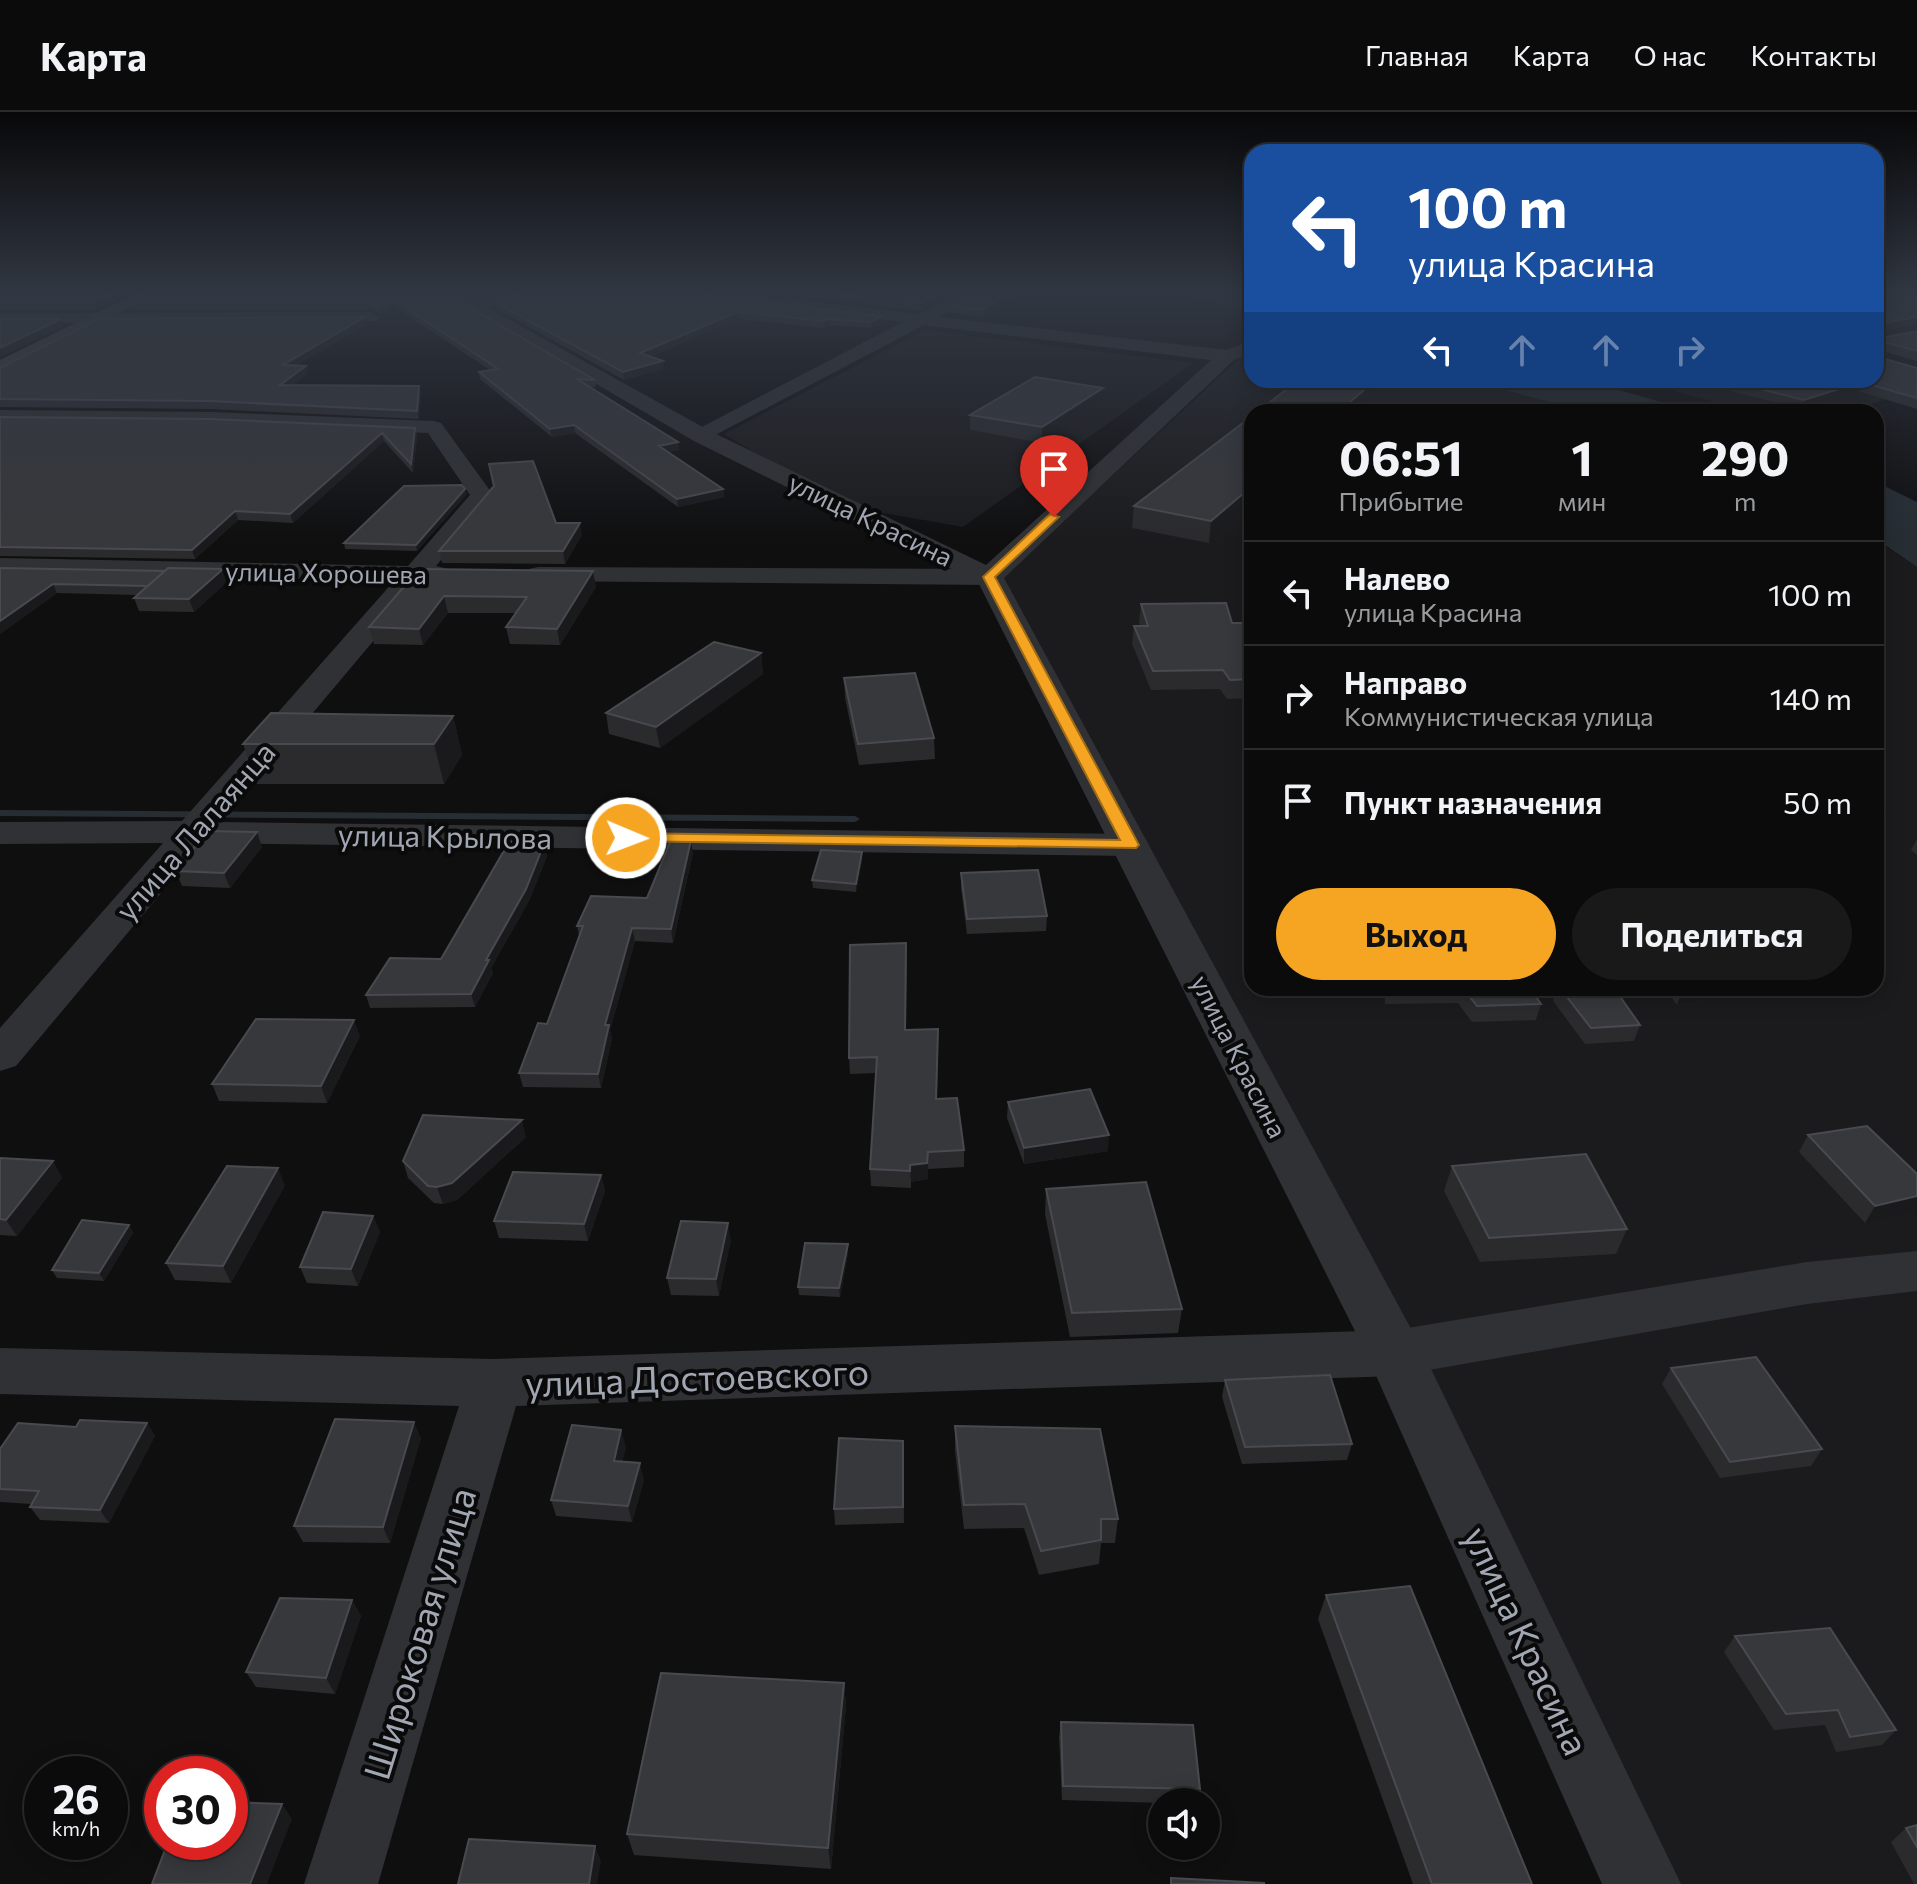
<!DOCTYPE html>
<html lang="ru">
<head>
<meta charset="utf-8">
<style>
	body { margin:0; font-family:Commissioner,sans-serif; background:#19191a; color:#f1f3f6; height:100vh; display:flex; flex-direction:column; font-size:30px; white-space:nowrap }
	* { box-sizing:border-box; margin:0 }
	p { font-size:26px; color:#9a9b9d }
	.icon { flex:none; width:44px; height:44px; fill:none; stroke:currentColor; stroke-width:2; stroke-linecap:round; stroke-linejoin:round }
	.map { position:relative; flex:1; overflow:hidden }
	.sheet { position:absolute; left:1244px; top:292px; width:640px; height:592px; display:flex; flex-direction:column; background:#0b0b0c; border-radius:24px; box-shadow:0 4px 20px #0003,0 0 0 2px #2b2b2d }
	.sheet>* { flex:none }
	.top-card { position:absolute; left:1244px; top:32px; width:640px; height:244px; border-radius:24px; box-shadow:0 4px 20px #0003,0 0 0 2px #2b2b2d; background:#1a4fa0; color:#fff; overflow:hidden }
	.controls { position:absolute; left:1148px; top:1676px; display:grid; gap:16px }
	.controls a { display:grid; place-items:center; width:72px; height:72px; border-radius:50%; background:#0b0b0c; box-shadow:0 4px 20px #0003,0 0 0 2px #2b2b2d; font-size:40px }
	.speed { position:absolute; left:24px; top:1644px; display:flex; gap:16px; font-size:40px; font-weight:700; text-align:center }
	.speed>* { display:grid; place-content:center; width:104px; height:104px; border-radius:50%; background:#0b0b0c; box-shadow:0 4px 20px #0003,0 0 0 2px #2b2b2d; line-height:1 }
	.speed small { font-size:20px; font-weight:400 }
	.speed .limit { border:12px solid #d22; background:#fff; color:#111 }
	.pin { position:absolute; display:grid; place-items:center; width:68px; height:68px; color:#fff; margin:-82px -34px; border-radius:50% 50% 50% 0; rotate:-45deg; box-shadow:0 0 8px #0007 }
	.pin .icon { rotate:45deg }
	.me { position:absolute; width:88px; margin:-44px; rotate:91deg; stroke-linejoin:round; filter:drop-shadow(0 0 6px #0008) }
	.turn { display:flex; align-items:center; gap:28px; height:168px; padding:0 32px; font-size:36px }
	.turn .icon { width:104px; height:104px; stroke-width:2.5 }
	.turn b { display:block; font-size:56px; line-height:68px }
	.lanes { display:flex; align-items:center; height:76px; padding:0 32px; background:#0003; justify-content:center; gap:40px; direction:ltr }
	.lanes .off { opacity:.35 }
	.eta { display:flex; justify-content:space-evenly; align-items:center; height:136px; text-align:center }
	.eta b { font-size:48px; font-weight:700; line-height:56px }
	.cta { display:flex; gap:16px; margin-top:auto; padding:16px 32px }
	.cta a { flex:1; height:92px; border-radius:48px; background:#f6a522; color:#111; font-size:32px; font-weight:700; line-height:92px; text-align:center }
	.cta a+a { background:#19191a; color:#f1f3f6 }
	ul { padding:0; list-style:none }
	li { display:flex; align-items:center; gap:24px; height:104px; padding:0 32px; border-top:2px solid #2b2b2d }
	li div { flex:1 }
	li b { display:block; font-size:30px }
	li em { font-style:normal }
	header { display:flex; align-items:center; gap:48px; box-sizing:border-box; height:112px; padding:0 40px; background:#0b0b0c; border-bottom:2px solid #2b2b2d }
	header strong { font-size:38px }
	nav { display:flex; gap:44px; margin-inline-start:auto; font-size:28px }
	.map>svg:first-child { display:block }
	.built { fill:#1b1b1d }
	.water { fill:#262e34 }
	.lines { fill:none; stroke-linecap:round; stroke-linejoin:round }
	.stream { fill:#262e34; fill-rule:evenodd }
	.minor { fill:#303135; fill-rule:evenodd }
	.tertiary { fill:#303135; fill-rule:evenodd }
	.secondary { fill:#3e4045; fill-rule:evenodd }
	.wall { fill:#2b2b2e }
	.shaded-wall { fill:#1a1a1c }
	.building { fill:#37383c; stroke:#484a4f; stroke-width:2 }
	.route { fill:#f6a522; stroke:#a06b16; stroke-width:2 }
	.labels { text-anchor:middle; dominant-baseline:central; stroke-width:8; stroke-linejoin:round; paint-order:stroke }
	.far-street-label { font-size:26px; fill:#a0a6b2; stroke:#0a0a0b }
	.street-label { font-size:30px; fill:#a0a6b2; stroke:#0a0a0b }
	.near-street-label { font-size:36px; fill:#a0a6b2; stroke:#0a0a0b }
</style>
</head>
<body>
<header>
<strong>Карта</strong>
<nav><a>Главная</a><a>Карта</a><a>О нас</a><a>Контакты</a></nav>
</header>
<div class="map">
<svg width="1917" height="1772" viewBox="0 0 1917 1772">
	<rect width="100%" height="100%" fill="#0f0f10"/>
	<path class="built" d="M925,218L1193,251L963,415L844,394L724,322Z
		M1252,242V268H1467L1587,300H1252V876H1876V428L1917,455V1772H1655L995,472L1241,245Z
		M1917,260V276L1850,300H1751L1635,268H1876Z"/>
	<path class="water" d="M1178,181H1252V200Z
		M1467,268H1584L1696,300H1587Z
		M1876,370L1917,390V455L1876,427Z"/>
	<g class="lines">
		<path class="stream" d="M0,698L855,704L860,707L855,710L0,704Z"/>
		<path class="minor" d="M503,181H527L525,184L473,200L465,195L467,191Z
			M691,181H738L919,202L960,181H980L940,205L1227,238L1236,244L1227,250L924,213L702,330L694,329L691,324L694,319L903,210L699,186Z
			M371,200L380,205L377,209L0,211V201Z
			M0,298L212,300L434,309L441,311L494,384L436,454L444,456L448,462L444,468L423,470L221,710L1131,722L1144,725L1149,733L1144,741L1131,744L203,731L16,954L0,959V916L163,731L0,732V710L182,709L394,469L0,462V446L408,454L470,383L428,321L212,312L0,310Z
			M538,455L989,457L998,459L1002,465L998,471L989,473L529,469L525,463L529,457Z
			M1917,1139V1179L1807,1192L1395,1264L516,1294L378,1772H304L459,1294L0,1282V1236L494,1247L1395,1218L1807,1150Z"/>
		<path class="tertiary" d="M441,181H461L710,319L986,453L1220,240L1252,229V241L1234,248L1004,466L1415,1224L1681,1772H1602L1366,1241L978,470L694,329Z"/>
		<path class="secondary" d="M137,181H158L0,262V248Z"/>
	</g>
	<path class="wall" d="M0,181H131L96,198H0Z
		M444,181L595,268L596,275H590L678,330L679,338L669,340L723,377L724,385L678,395L575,321L552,325L480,267L479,260L490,258L395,195L382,203L371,197L132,198L130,191Z
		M763,181H954L921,198Z
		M1017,181L982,205L952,201V195Z
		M1876,181L1917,212L1878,220L1877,227L1917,219V249L1878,238V245L1917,256V297L1858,279L1801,297L1688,268H1876Z
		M698,182L882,204V211L871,216L829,213L824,216L738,207L650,245L664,257L624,268L495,196L494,190Z
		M365,205L366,212L296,254H306L308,261L292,273L421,282L419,307L212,297L0,295V256Z
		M1102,291L1042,331L970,318V303Z
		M1252,304V393L1209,431L1132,416L1134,394Z
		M0,305L415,316L417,324L413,361L384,329L293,411L238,408L195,447L0,444Z
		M465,377L466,383L417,439L345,437L344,431Z
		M556,411L582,423L565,452L442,451L439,439Z
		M0,456L227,470L194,500L139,499L134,486L137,483L57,481L0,522Z
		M419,457L596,475L560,533L510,532L506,515L516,501H448L423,533L374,532L369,515Z
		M1141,492L1232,511H1252V586L1227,587L1220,577L1151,578L1132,532L1134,514H1140L1139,510Z
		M761,541L763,562L660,636L609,622L606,601Z
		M844,566L934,626L935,647L859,653L845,586Z
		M453,604L462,643L444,672H257L243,632Z
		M1917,727V743L1911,738Z
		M544,732L547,744L529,789L491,856L493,861L475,895L370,896L366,883L441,847Z
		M262,735L230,776L182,774L176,759Z
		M862,740V748L856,780L813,776L812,768Z
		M693,741L673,831L635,829L610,918L612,927L601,976L523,975L519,961L547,912L579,824L577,814L647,786Z
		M961,761L1047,804L1046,819L967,822L961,776Z
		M907,847L906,918L938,934L937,987L964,1038V1055L928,1057V1067L911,1070V1076L871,1074L870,1057L876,961L850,962L849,946Z
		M1384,876H1530L1541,892L1536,908L1472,910L1458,891L1385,892Z
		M1557,876H1614L1640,913L1634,929L1585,932L1553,889Z
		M1664,876H1727L1724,884L1677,893Z
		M360,924L327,991L219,989L212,972Z
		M1008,990L1108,1039L1024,1052L1007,1006Z
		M1808,1023L1917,1062L1865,1111L1799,1040Z
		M526,1025L457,1088L443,1092L434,1091L408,1066L403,1049Z
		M0,1046L53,1049L62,1066L17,1124L0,1123Z
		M1452,1054L1627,1117L1616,1142L1480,1150L1444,1079Z
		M601,1063L605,1079L588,1129L499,1126L494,1109Z
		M285,1073L231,1171L175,1168L166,1151Z
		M1046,1077L1182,1197L1178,1221L1070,1225L1045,1102Z
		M373,1104L380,1120L358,1174L307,1171L300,1155Z
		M129,1113L133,1121L104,1169L57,1166L52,1158Z
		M731,1128L719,1184L671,1183L667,1166Z
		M848,1141L840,1185L799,1183L798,1175Z
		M1671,1256L1822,1337L1811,1354L1720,1366L1662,1272Z
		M1225,1268L1352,1332L1347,1348L1242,1352L1222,1285Z
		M147,1311L155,1324L109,1411L40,1408L30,1395L31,1392L0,1390V1337Z
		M955,1314L1118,1407L1115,1431H1101L1099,1452L1039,1463L1024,1416L964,1417L955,1339Z
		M421,1326L390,1431L303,1430L294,1414Z
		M903,1329L904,1411L835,1413L834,1397Z
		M626,1335L622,1350L644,1368L632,1410L556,1404L551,1388Z
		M1326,1483L1532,1772H1413L1318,1507Z
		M352,1488L361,1504L335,1582L256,1575L246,1560Z
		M1735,1524L1896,1618L1882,1633L1836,1640L1825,1613L1774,1618L1724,1540Z
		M844,1571L846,1594L831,1757L634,1743L627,1722Z
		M1061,1610L1200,1677L1196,1690L1162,1691L1062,1688L1059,1625Z
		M1917,1713V1772H1914L1891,1730L1906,1716Z"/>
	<path class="shaded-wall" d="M116,181H131L96,198L94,191Z
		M474,181H493L475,186Z
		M941,181H954L921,198L920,191Z
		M1008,181H1017L982,205V198Z
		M394,188L395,195L382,203L380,196Z
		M738,200V207L641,249L640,241Z
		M882,204V211L871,216V210Z
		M365,205L366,212L285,261L283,253Z
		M1917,205V212L1876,220L1878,212Z
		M61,207L63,214L0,245V236Z
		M828,207L829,213L824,216L823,209Z
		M663,249L664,257L624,268L623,260Z
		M306,254L308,261L282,281L280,273Z
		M1376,268L1373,286L1357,300H1338Z
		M1861,270L1858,279L1801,297L1804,288Z
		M419,274L421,282L419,307L417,299Z
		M1103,276L1102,291L1042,331V315Z
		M574,313L575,321L552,325L550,317Z
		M415,316L417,324L413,361L411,352Z
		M382,321L384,329L293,411L290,402Z
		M678,330L679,338L660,342L659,334Z
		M1252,374V393L1209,431L1211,409Z
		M465,377L466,383L417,439L416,433Z
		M723,377L724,385L678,395L677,387Z
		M235,399L238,408L195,447L192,438Z
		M580,411L582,423L565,452L563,439Z
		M223,457L227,470L194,500L189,487Z
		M593,459L596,475L560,533L557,517Z
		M53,472L57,481L0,522V509Z
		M444,484L448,501L423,533L419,517Z
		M761,541L763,562L660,636L656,615Z
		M453,604L462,643L444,672L434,632Z
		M1884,699L1876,714V700Z
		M257,720L262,735L230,776L224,761Z
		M691,728L693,741L673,831L671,817Z
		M544,732L547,744L529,789L491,856L493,861L475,895L471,882L486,848Z
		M862,740V748L856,780V772Z
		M632,816L635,829L610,918L612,927L601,976L598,962L605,913Z
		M1727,876L1724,884L1677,893L1683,877Z
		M354,908L360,924L327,991L321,974Z
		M522,1008L526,1025L457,1088L443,1092L437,1075Z
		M1109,1023L1108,1039L1024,1052V1036Z
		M928,1040V1067L911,1070L910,1053Z
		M53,1049L62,1066L17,1124L6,1108Z
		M278,1056L285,1073L231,1171L223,1154Z
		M601,1063L605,1079L588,1129L584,1112Z
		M1917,1084V1099L1865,1111L1875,1094Z
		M373,1104L380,1120L358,1174L351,1157Z
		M728,1111L731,1128L719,1184L716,1167Z
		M129,1113L133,1121L104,1169L99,1161Z
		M848,1132V1141L840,1185L839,1176Z
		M414,1310L421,1326L390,1431L383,1415Z
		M147,1311L155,1324L109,1411L100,1398Z
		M621,1318L626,1335L618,1366L614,1349Z
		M640,1351L644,1368L632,1410L628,1394Z
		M352,1488L361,1504L335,1582L326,1566Z
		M844,1571L846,1594L831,1757L828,1736Z
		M282,1692L292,1707L267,1772H250Z
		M595,1734L601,1749L597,1772H589Z"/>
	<path class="building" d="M0,181H116L94,191H0Z
		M149,181H444L595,268L577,267L678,330L659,334L723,377L677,387L574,313L550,317L479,260L498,257L394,188L380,196L369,190L130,191Z
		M523,181H695L698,182L882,204L871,210L828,207L823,209L738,200L640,241L663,249L623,260L494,190Z
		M823,181H941L920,191Z
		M975,181H1008L982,198L952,195Z
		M1876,181H1917V205L1878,212L1877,227L1917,219V239L1877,228L1878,245L1917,256V286L1861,270L1804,288L1725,268H1876Z
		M365,205L283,253L306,254L280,273L419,274L417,299L210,289L0,287V256L99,207Z
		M0,207H61L0,236Z
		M1035,265L1103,276L1042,315L970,303Z
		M1299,268H1376L1338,300H1257Z
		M1252,304V374L1211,409L1134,394Z
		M0,305L209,307L415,316L411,352L382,321L290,402L235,399L192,438L0,435Z
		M533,349L556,411H580L563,439H439L494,374L489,352Z
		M462,373L465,377L416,433L344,431L404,374Z
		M0,456L165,459L148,474L53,472L0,509Z
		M168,456L223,457L189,487L134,486Z
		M419,457L593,459L557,517L506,515L527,485L444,484L419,517L369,515Z
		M1226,491L1232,511H1252V567L1230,568L1223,558L1153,559L1134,514H1148L1141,492Z
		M714,530L761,541L656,615L606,601Z
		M915,561L934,626L858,632L844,566Z
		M271,601L453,604L434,632H243Z
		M1876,693L1884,699L1876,700Z
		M207,719L257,720L224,761L176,759Z
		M671,728H691L671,817L632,816L605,913H609L598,962L519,961L538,911L547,912L583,814H577L591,784L647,786Z
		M509,730L544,732L526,777L486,848H489L471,882L366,883L390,846L441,847Z
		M821,738L862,740L856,772L812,768Z
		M1038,758L1047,804L967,807L961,761Z
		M906,831L905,918L938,917L936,987L957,986L964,1038L928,1040L927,1051L910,1053V1059L870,1057L877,945L849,946L850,833Z
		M1463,876H1530L1541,892L1477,894Z
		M1560,876H1614L1640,913L1591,916Z
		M256,907L354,908L321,974L212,972Z
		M1090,977L1109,1023L1024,1036L1008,990Z
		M423,1003L522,1008L452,1071L437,1075L428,1074L403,1049Z
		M1867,1014L1917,1062V1084L1875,1094L1808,1023Z
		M1586,1042L1627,1117L1489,1126L1452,1054Z
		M0,1046L53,1049L6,1108L0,1107Z
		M227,1054L278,1056L223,1154L166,1151Z
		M513,1060L601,1063L584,1112L494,1109Z
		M1146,1070L1182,1197L1072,1201L1046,1077Z
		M323,1100L373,1104L351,1157L300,1155Z
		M82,1108L129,1113L99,1161L52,1158Z
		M681,1109L728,1111L716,1167L667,1166Z
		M805,1131L848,1132L839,1176L798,1175Z
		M1756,1245L1822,1337L1730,1350L1671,1256Z
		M1330,1263L1352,1332L1245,1335L1225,1268Z
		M335,1307L414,1310L383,1415L294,1414Z
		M80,1308L147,1311L100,1398L30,1395L39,1379L0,1377V1337L18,1311L76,1315Z
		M572,1313L621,1318L614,1349L640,1351L628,1394L551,1388Z
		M955,1314L1100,1317L1118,1407H1101V1428L1041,1439L1025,1392L964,1393Z
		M839,1326L903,1329V1395L834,1397Z
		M1410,1474L1532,1772H1432L1326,1483Z
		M280,1486L352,1488L326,1566L246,1560Z
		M1830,1516L1896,1618L1850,1625L1838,1598L1786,1602L1735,1524Z
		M661,1561L844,1571L828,1736L627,1722Z
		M1061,1610L1193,1613L1200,1677L1063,1674Z
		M230,1690L282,1692L250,1772H152L168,1730H230Z
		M1917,1713V1735L1906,1716Z
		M469,1727L595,1734L589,1772H458Z
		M1171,1766L1264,1771V1772H1171Z"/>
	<linearGradient id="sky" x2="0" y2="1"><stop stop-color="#080809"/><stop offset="0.42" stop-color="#313742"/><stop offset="1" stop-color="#313742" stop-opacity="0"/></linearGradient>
	<rect width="1917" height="429" fill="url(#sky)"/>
	<path class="route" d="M1050,402L1059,405L995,465L1139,733L1136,736L621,729V722L626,721L1120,728L983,465Z"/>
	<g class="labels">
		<g class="far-street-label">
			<text transform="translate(871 407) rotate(26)">улица Красина</text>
			<text transform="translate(326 460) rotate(1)">улица Хорошева</text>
			<text transform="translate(1240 944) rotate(63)">улица Красина</text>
		</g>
		<g class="street-label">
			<text transform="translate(194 718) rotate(-49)">улица Лалаянца</text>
			<text transform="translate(445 723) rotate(1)">улица Крылова</text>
		</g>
		<g class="near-street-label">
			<text transform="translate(697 1264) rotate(-2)">улица Достоевского</text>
			<text transform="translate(418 1521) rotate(-73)">Широковая улица</text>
			<text transform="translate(1528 1528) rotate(65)">улица Красина</text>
		</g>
	</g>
</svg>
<div class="controls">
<a><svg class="icon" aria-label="sound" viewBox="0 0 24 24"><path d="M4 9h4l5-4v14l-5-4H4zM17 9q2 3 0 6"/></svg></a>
</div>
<div class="speed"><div>26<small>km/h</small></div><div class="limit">30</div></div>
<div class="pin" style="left:1054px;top:405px;background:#d93025"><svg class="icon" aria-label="arrive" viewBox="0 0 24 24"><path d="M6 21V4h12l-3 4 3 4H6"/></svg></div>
<svg class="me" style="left:626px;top:726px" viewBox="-20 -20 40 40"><circle r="17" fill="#f6a522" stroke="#fff" stroke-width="3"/><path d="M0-11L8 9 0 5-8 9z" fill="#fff"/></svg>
<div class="top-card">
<div class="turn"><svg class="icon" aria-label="left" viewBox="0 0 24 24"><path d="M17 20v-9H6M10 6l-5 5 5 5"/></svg><div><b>100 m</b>улица Красина</div></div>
<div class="lanes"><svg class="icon" aria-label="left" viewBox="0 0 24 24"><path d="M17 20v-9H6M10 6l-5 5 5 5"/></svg><svg class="icon off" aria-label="ahead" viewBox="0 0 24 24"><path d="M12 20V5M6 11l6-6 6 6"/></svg><svg class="icon off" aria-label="ahead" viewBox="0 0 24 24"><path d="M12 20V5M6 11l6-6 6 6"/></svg><svg class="icon off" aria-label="right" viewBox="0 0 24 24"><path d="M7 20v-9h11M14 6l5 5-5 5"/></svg></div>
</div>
<section class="sheet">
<div class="eta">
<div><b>06:51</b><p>Прибытие</p></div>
<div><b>1</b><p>мин</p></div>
<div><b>290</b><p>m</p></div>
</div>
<ul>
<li><svg class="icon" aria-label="left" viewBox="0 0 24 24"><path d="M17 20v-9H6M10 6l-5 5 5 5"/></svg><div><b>Налево</b><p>улица Красина</p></div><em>100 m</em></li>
<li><svg class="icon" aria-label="right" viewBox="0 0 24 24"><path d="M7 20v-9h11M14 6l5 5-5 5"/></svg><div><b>Направо</b><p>Коммунистическая улица</p></div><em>140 m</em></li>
<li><svg class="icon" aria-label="arrive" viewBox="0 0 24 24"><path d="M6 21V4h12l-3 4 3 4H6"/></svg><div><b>Пункт назначения</b></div><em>50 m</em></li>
</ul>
<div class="cta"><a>Выход</a><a>Поделиться</a></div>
</section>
</div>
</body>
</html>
